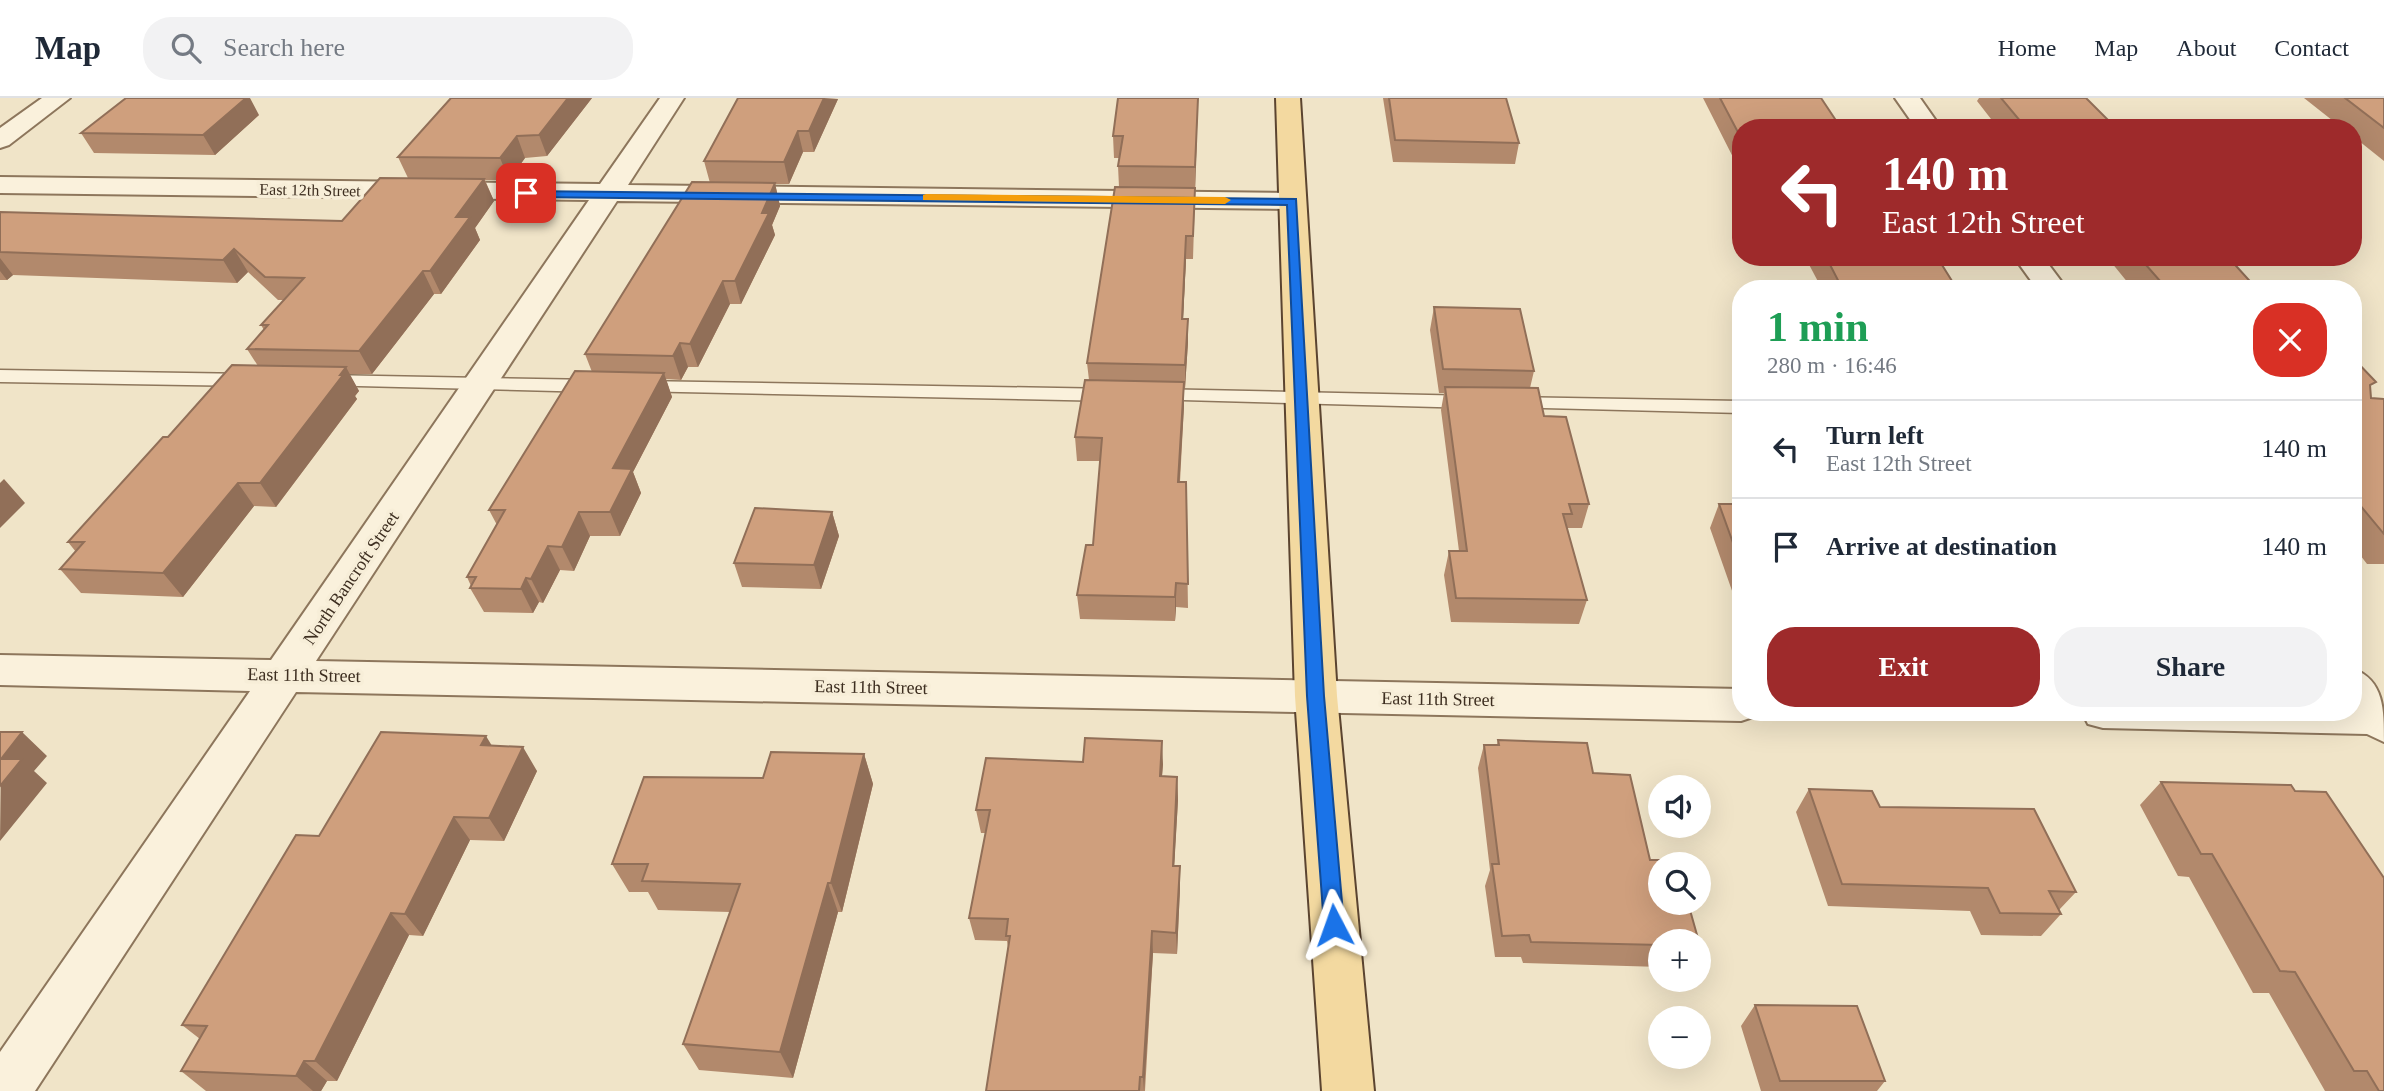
<!DOCTYPE html>
<html lang="en">
<head>
<meta charset="utf-8">
<style>
	body { margin:0; font-family:"Times New Roman",serif; background:#f2f2f3; color:#1f2937; height:100vh; display:flex; flex-direction:column; font-size:26px; white-space:nowrap }
	* { box-sizing:border-box; margin:0 }
	p { font-size:23px; color:#747a83 }
	.icon { flex:none; width:38px; height:38px; fill:none; stroke:currentColor; stroke-width:2; stroke-linecap:round; stroke-linejoin:round }
	.map { position:relative; flex:1; overflow:hidden }
	.sheet { position:absolute; left:1732px; top:182px; width:630px; height:441px; display:flex; flex-direction:column; background:#fff; border-radius:28px; box-shadow:0 7px 28px #0002 }
	.sheet>* { flex:none }
	.guide { position:absolute; left:1732px; top:21px; width:630px; height:147px; border-radius:28px; box-shadow:0 7px 28px #0002; background:#9e2a2b; color:#fff; overflow:hidden }
	.controls { position:absolute; left:1648px; top:677px; display:grid; gap:14px }
	.controls a { display:grid; place-items:center; width:63px; height:63px; border-radius:50%; background:#fff; box-shadow:0 7px 28px #0002; font-size:35px }
	.pin { position:absolute; display:grid; place-items:center; width:60px; height:60px; color:#fff; margin:-30px; border-radius:14px; box-shadow:0 4px 10px #0006 }
	.me { position:absolute; width:77px; margin:-38px; rotate:356deg; stroke-linejoin:round; filter:drop-shadow(0 0 5px #0008) }
	.turn { display:flex; align-items:center; gap:24px; height:147px; padding:0 35px; font-size:32px }
	.turn .icon { width:91px; height:91px; stroke-width:2.5 }
	.turn b { display:block; font-size:49px; line-height:60px }
	.round { display:grid; place-items:center; flex:none; width:74px; height:74px; border-radius:28px; background:#f2f2f3 }
	.headline { display:flex; align-items:center; justify-content:space-between; height:119px; padding:0 35px }
	h1 { font-size:42px; font-weight:800; line-height:52px; color:#1e9e55 }
	.action { display:flex; gap:14px; margin-top:auto; padding:14px 35px }
	.action a { flex:1; height:80px; border-radius:28px; background:#9e2a2b; color:#fff; font-size:28px; font-weight:800; line-height:80px; text-align:center }
	.action a+a { background:#f2f2f3; color:#1f2937 }
	ul { padding:0; list-style:none }
	li { display:flex; align-items:center; gap:21px; height:98px; padding:0 35px; border-top:2px solid #e0e1e3 }
	li div { flex:1 }
	li b { display:block; font-size:26px }
	li em { font-style:normal }
	header { display:flex; align-items:center; gap:42px; box-sizing:border-box; height:98px; padding:0 35px; background:#fff; border-bottom:2px solid #e0e1e3 }
	header strong { font-size:33px }
	nav { display:flex; gap:38px; margin-inline-start:auto; font-size:24px }
	.search { width:490px; height:63px; background:#f2f2f3; display:flex; align-items:center; gap:18px; box-sizing:border-box; padding:0 24px; border-radius:28px; color:#747a83; font-size:26px }
	.map>svg:first-child { display:block }
	.lines { fill:none; stroke-linecap:round; stroke-linejoin:round }
	.service-casing { stroke:#8d765c; stroke-width:3 }
	.minor-casing { stroke:#8d765c; stroke-width:4 }
	.primary-casing { stroke:#5b4430; stroke-width:4 }
	.service { fill:#faf1dc; fill-rule:evenodd }
	.minor { fill:#faf1dc; fill-rule:evenodd }
	.primary { fill:#f3d9a0; fill-rule:evenodd }
	.wall { fill:#b2896c }
	.shaded-wall { fill:#916f58 }
	.building { fill:#cf9f7d; stroke:#916f58; stroke-width:2 }
	.route { fill:#1a73e8; stroke:#114b97; stroke-width:2 }
	.slow { fill:#f59e0b }
	.labels { text-anchor:middle; dominant-baseline:central; stroke-width:7; stroke-linejoin:round; paint-order:stroke }
	.far-street-label { font-size:16px; fill:#3d2e20; stroke:#f7eed8 }
	.street-label { font-size:18px; fill:#3d2e20; stroke:#f7eed8 }
</style>
</head>
<body>
<header>
<strong>Map</strong>
<div class="search"><svg class="icon" aria-label="search" viewBox="0 0 24 24"><circle cx="10" cy="10" r="6"/><path d="M15 15l6 6"/></svg>Search here</div>
<nav><a>Home</a><a>Map</a><a>About</a><a>Contact</a></nav>
</header>
<div class="map">
<svg width="2384" height="993" viewBox="0 0 2384 993">
	<rect width="100%" height="100%" fill="#f0e4c8"/>
	<g class="lines">
		<g class="service-casing">
			<path id="service" d="M0,272L249,276L259,282L249,288L0,284Z
				M325,277L595,282L605,288L595,294L318,287L315,283L318,279Z
				M640,283L1113,291L1123,297L1113,303L633,293L630,289L633,285Z
				M1154,291L1474,298L1484,304L1474,310L1147,301L1144,297L1147,293Z
				M1511,299L1741,303V315L1504,309L1501,305L1504,301Z"/>
		</g>
		<g class="minor-casing">
			<path id="minor" d="M42,0H70L9,47L0,50V30Z
				M660,0H684L628,87L1292,95L1302,97L1306,103L1302,109L1292,111L617,103L316,563L1741,591V614H1758L1756,618L1741,623L296,594L35,993H0V954L250,593L0,587V557L271,562L589,102L0,95V79L600,86Z
				M1895,0H1920L1941,30H1916Z
				M2014,159H2043L2067,191H2037Z
				M2354,571C2384,583 2384,611 2384,644L2367,636L2103,630L2088,626L2082,614H2354Z"/>
		</g>
		<g class="primary-casing">
			<path id="primary" d="M1276,0H1300L1337,598L1374,993H1322L1295,598Z"/>
		</g>
		<use href="#service" class="service"/>
		<use href="#minor" class="minor"/>
		<use href="#primary" class="primary"/>
	</g>
	<path class="wall" d="M451,0H592L547,58L525,60L509,82H485L494,103L475,130L480,142L441,196H434L372,276H349L359,293L355,298L357,301L276,409L254,408L183,499L81,495L60,471L76,454L68,444L258,268L247,251L264,232L261,227L284,202H278L248,174L237,185L13,177L7,182H0V114L342,123L408,80L398,59Z
		M738,0L838,1L814,54H803L789,86H775L780,108L772,127L775,137L741,206H730L698,269H688L681,282L666,281L672,299L633,374L641,395L620,438H590L574,473L560,472L543,505L539,504L533,515L484,514L470,490L471,488L467,479L497,427L489,412L592,274L585,256L710,85L704,63Z
		M1118,0H1198L1193,161H1186L1183,221H1188V244L1185,290H1184V308L1180,384H1186L1188,510L1176,509L1175,523L1080,521L1077,497L1093,447L1100,363H1077L1075,339L1089,282L1087,265L1119,89L1118,68L1120,60H1114L1113,38Z
		M1383,0H1506L1519,45L1515,66L1393,64Z
		M1703,0H1821L1741,30V75Z
		M1979,0H2086L2116,30H1998L1977,3Z
		M2304,0H2384V63L2354,39V30H2342Z
		M259,17L215,57L94,55L81,35Z
		M1805,159H1937L1957,191H1822Z
		M2107,159H2228L2257,191H2133Z
		M1434,209L1534,273L1530,290L1589,406L1582,430H1568L1567,433L1587,502L1579,526L1451,524L1444,477L1449,453H1459L1441,312L1444,295H1439L1430,232Z
		M2354,261L2370,291L2371,300L2384,301V466H2367L2354,449Z
		M1719,406H1741V507H1737L1710,430Z
		M832,414L839,438L821,491L742,489L734,465Z
		M1498,642L1593,675L1650,762L1661,844V869L1523,865L1521,859H1495L1485,788L1490,772L1478,670L1484,647H1497Z
		M492,648L537,673L504,743L470,742L423,838L409,837L337,983H327L321,993H206L181,973L200,941L182,927L319,738Z
		M864,656L873,686L842,814H838L793,980L699,972L683,946L730,814L658,812L648,794H629L612,766L763,680Z
		M1083,664L1163,666L1162,678L1177,679L1178,702L1174,768L1180,790L1177,856L1153,855L1145,993H986L1008,849L1007,843L975,842L969,820L986,735H981L976,712Z
		M2161,684L2384,993H2325L2269,895H2253L2189,779L2178,778L2140,707Z
		M1809,691L1880,709L2076,794L2059,812L2061,816L2041,838L1981,837L1970,813L1828,808L1796,714Z
		M1755,907L1885,983L1877,993H1761L1741,928Z"/>
	<path class="shaded-wall" d="M246,0H250L259,17L215,57L203,37Z
		M568,0H592L547,58L539,37Z
		M824,0L838,1L814,54L809,33Z
		M1198,0L1195,91V69Z
		M798,33L803,54L789,86L784,64Z
		M517,38L525,60L509,82L500,60Z
		M484,81L494,103L475,130L480,142L441,196L430,173L456,119Z
		M775,85L780,108L772,127L775,137L741,206L735,183Z
		M1186,138V161L1182,244V221Z
		M234,151L248,174L237,185L223,162Z
		M0,160L13,177L7,182L0,173Z
		M423,173L434,196L372,276L359,253Z
		M723,183L730,206L698,269L690,246Z
		M1188,221V244L1185,290V267Z
		M680,245L688,269L681,282L673,258Z
		M346,269L359,293L355,298L357,301L276,409L260,385Z
		M664,275L672,299L633,374L641,395L620,438L610,414L613,370Z
		M1184,284V308L1178,408V384Z
		M4,381L25,405L0,430V385Z
		M238,385L254,408L183,499L163,475Z
		M579,414L590,438L574,473L562,449Z
		M832,414L839,438L821,491L814,467Z
		M548,448L560,472L543,505L531,481Z
		M526,480L539,504L533,515L521,491Z
		M1176,485V509L1175,523V499Z
		M22,634L47,658L34,673L47,685L0,743L1,661Z
		M486,638L500,661L481,647Z
		M1162,643L1163,666L1160,702V678Z
		M523,649L537,673L504,743L489,720Z
		M864,656L873,686L842,814L831,785Z
		M1177,679L1178,702L1173,790V768Z
		M454,719L470,742L423,838L405,816Z
		M1180,768V790L1177,856L1176,835Z
		M828,785L838,814L793,980L780,954Z
		M391,815L409,837L337,983L315,963Z
		M1152,833L1153,855L1144,993L1143,979Z
		M304,963L327,983L321,993H313L296,978Z"/>
	<path class="building" d="M126,0H246L203,37L81,35Z
		M451,0H568L539,37L517,38L500,60L398,59Z
		M738,0H824L809,33H798L784,64L704,63Z
		M1118,0H1198L1195,69L1118,68L1123,38H1113Z
		M1389,0H1506L1519,45L1395,42Z
		M1720,0H1821L1841,30H1741V40Z
		M2001,0H2086L2116,30H2026Z
		M2345,0H2384V30Z
		M380,80L484,81L456,119H470L430,173H423L359,253L247,251L268,227H261L304,180L265,179L234,151L223,162L0,154V114L342,123Z
		M692,84L775,85L762,115H769L735,183H723L690,246L680,245L673,258L585,256Z
		M1115,89L1195,90L1193,138H1186L1182,221H1188L1185,267L1087,265Z
		M1826,159H1937L1957,191L1842,190Z
		M2139,159H2228L2257,191H2167Z
		M1434,209L1520,211L1534,273L1443,271Z
		M2354,261L2376,284L2370,287L2371,300L2384,301V436L2354,400Z
		M232,267L346,269L340,277H343L260,385H238L163,475L60,471L84,444H68L163,339H168Z
		M575,273L664,275L613,370L632,371L610,414H579L562,449L548,448L531,481L526,480L521,491L470,490L476,479H467L505,412H489Z
		M1085,282L1184,284L1178,384H1186L1188,486L1176,485L1175,499L1077,497L1086,447H1093L1102,340L1075,339Z
		M1445,289L1538,290L1544,318L1566,319L1589,406H1569L1572,416H1563L1587,502L1456,500L1449,453H1467Z
		M1719,406H1741V467Z
		M755,410L832,414L814,467L734,465Z
		M0,634H22L1,661H22L0,688Z
		M381,634L486,638L481,647L523,649L489,720L454,719L405,816L391,815L315,963H304L296,978L181,973L207,928L182,927L296,737L319,738Z
		M1085,640L1162,643L1160,678L1177,679L1173,768H1180L1176,835L1152,833L1143,979H1140L1139,993H986L1010,838H1006L1008,821L969,820L990,712H976L986,660L1083,664Z
		M1498,642L1587,645L1593,675L1630,677L1650,762H1666L1667,766H1661V805H1688L1699,844H1661V847L1531,844L1529,837L1502,838L1492,766H1499L1484,647H1499Z
		M771,654L864,656L831,785H828L780,954L683,946L740,786L642,783L648,766H612L644,679L763,680Z
		M2161,684L2291,687L2295,693L2326,694L2384,780V993H2379L2367,973H2354L2295,874L2280,873L2212,756H2201Z
		M1809,691L1872,693L1880,709L2034,711L2076,794L2049,793L2061,816L2000,815L1988,790L1842,786Z
		M1755,907L1857,908L1885,983H1780Z"/>
	<path class="route" d="M522,93L1296,101L1324,598L1344,827L1341,834L1334,836L1327,834L1324,827L1307,598L1287,107L526,99L522,98Z"/>
	<path class="slow" d="M926,96L1225,99L1231,102L1225,106L923,102V97Z"/>
	<g class="labels">
		<g class="far-street-label">
			<text transform="translate(310 92) rotate(1)">East 12th Street</text>
		</g>
		<g class="street-label">
			<text transform="translate(351 480) rotate(-56)">North Bancroft Street</text>
			<text transform="translate(304 577) rotate(1)">East 11th Street</text>
			<text transform="translate(871 589) rotate(1)">East 11th Street</text>
			<text transform="translate(1438 601) rotate(1)">East 11th Street</text>
		</g>
	</g>
</svg>
<div class="controls">
<a><svg class="icon" aria-label="sound" viewBox="0 0 24 24"><path d="M4 9h4l5-4v14l-5-4H4zM17 9q2 3 0 6"/></svg></a>
<a><svg class="icon" aria-label="search" viewBox="0 0 24 24"><circle cx="10" cy="10" r="6"/><path d="M15 15l6 6"/></svg></a>
<a>+</a>
<a>−</a>
</div>
<div class="pin" style="left:526px;top:95px;background:#d93025"><svg class="icon" aria-label="arrive" viewBox="0 0 24 24"><path d="M6 21V4h12l-3 4 3 4H6"/></svg></div>
<svg class="me" style="left:1334px;top:827px" viewBox="-20 -20 40 40"><path d="M0-17L14 15 0 8-14 15z" fill="#1a73e8" stroke="#fff" stroke-width="4"/></svg>
<div class="guide">
<div class="turn"><svg class="icon" aria-label="left" viewBox="0 0 24 24"><path d="M17 20v-9H6M10 6l-5 5 5 5"/></svg><div><b>140 m</b>East 12th Street</div></div>
</div>
<section class="sheet">
<div class="headline"><div><h1>1 min</h1><p>280 m · 16:46</p></div><a class="round" style="background:#d93025;color:#fff"><svg class="icon" aria-label="close" viewBox="0 0 24 24"><path d="M6 6l12 12M18 6L6 18"/></svg></a></div>
<ul>
<li><svg class="icon" aria-label="left" viewBox="0 0 24 24"><path d="M17 20v-9H6M10 6l-5 5 5 5"/></svg><div><b>Turn left</b><p>East 12th Street</p></div><em>140 m</em></li>
<li><svg class="icon" aria-label="arrive" viewBox="0 0 24 24"><path d="M6 21V4h12l-3 4 3 4H6"/></svg><div><b>Arrive at destination</b></div><em>140 m</em></li>
</ul>
<div class="action"><a>Exit</a><a>Share</a></div>
</section>
</div>
</body>
</html>
